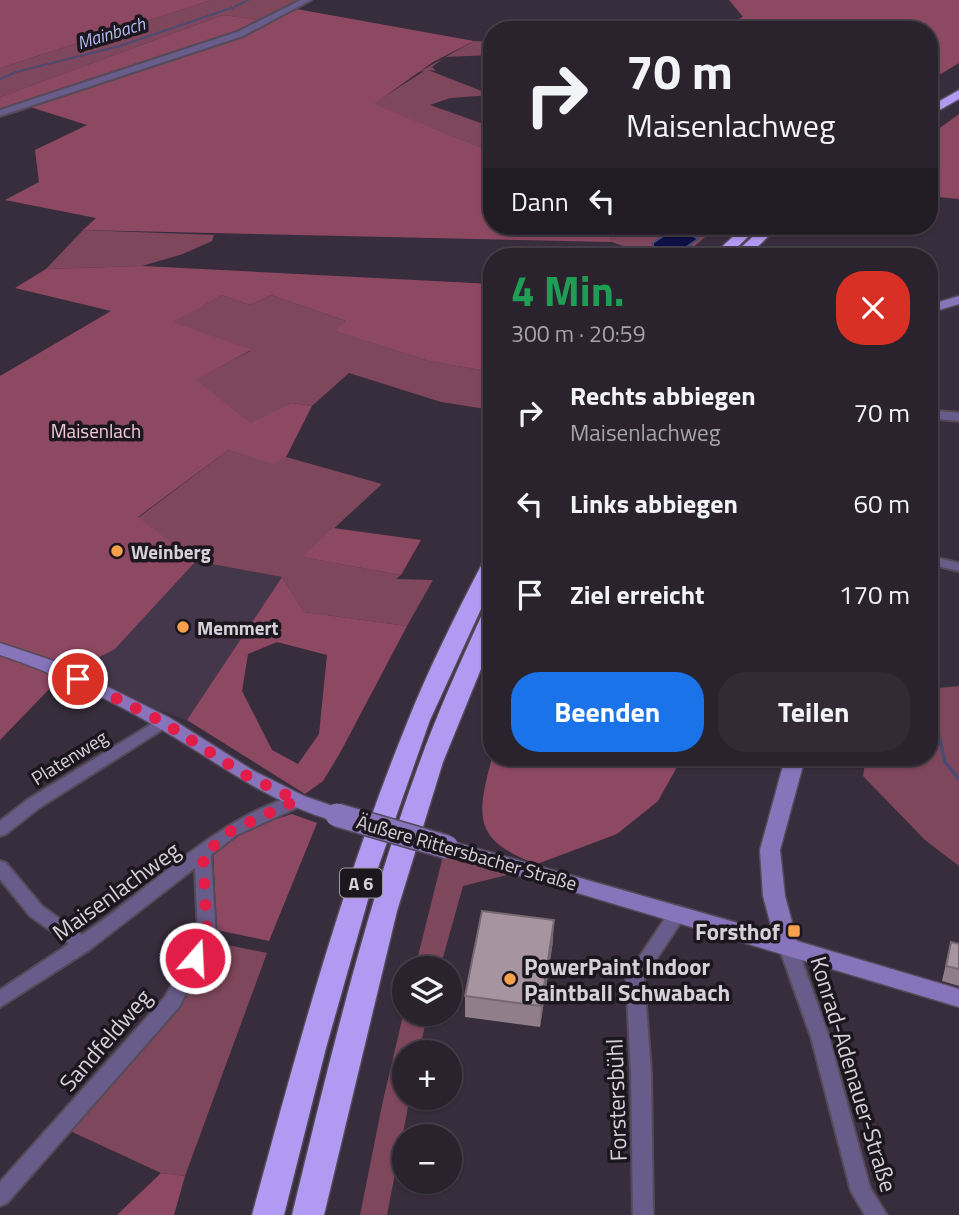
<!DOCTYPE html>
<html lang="de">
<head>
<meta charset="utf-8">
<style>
	body { margin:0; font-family:"Titillium Web",sans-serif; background:#322a35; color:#f1f3f6; height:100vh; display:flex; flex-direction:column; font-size:26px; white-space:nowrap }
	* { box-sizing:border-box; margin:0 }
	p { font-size:23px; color:#a5a4aa }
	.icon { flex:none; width:38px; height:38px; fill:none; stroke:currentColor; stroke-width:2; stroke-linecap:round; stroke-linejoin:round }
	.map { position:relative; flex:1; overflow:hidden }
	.panel { position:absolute; left:483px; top:248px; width:455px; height:518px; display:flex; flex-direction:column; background:#2a222d; border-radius:28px; box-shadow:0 2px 5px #0004,0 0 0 2px #463f49 }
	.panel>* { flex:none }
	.hud { position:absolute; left:483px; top:21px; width:455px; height:214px; border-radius:28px; box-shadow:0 2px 5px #0004,0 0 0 2px #463f49; background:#2a222d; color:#f1f3f6; overflow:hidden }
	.controls { position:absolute; left:392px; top:956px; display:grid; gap:14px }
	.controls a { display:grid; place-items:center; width:70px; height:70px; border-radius:50%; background:#2a222d; box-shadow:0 2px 5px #0004,0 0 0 2px #463f49; font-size:35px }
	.pin { position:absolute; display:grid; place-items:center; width:60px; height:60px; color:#fff; margin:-30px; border:4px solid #fff; border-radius:50%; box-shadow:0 2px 7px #0007 }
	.me { position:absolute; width:77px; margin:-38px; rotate:19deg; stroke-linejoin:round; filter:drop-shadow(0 0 5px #0008) }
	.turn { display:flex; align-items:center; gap:24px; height:147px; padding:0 28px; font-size:32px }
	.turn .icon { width:91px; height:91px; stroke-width:2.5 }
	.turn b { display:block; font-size:49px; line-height:60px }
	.then { display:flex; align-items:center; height:66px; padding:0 28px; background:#0003; gap:14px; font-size:26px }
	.round { display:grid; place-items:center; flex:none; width:74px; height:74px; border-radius:28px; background:#322a35 }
	.headline { display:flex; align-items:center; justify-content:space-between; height:119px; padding:0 28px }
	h1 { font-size:42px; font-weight:700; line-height:52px; color:#1e9e55 }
	.action { display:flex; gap:14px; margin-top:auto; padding:14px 28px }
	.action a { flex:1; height:80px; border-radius:28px; background:#1a73e8; color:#fff; font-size:28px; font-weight:700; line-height:80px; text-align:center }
	.action a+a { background:#322a35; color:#f1f3f6 }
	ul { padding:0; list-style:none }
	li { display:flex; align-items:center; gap:21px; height:91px; padding:0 28px }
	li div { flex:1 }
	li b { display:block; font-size:26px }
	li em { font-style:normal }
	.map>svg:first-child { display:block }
	.built { fill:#45374b }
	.green { fill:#7f475b }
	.forest { fill:#8e4962; fill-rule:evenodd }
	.water { fill:#101046; stroke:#4b4a72; stroke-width:2 }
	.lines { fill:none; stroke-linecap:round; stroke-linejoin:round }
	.stream-far1 { stroke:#4b4a72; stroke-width:2 }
	.stream { stroke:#4b4a72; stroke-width:3.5 }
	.street-casing { stroke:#544a58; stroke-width:4 }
	.secondary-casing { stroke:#544a58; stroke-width:3 }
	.highway-casing { stroke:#544a58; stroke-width:3 }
	.street { fill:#685d8a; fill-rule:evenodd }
	.secondary { fill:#8774bb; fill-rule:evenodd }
	.highway { fill:#b29af2; fill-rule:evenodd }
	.secondary-bridge-casing { stroke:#544a58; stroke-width:26; stroke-linecap:butt }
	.secondary-bridge { stroke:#8774bb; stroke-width:23 }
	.wall { fill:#907f8a }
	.shaded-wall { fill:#756871 }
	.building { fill:#a794a1; stroke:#756871; stroke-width:2 }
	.route { stroke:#e11d48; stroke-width:12; stroke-dasharray:0 21.6 }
	.poi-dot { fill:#f9a04d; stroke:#1c171e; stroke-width:2.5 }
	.labels { text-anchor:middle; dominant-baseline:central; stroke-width:7; stroke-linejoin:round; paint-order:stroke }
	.far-water-label { font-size:18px; font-style:italic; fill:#b0bcf1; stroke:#1c171e }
	.shield { fill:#1c171e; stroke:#9e98a1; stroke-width:2 }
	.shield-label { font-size:18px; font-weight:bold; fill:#d6d0d9 }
	.park-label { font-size:19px; fill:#f4c9d6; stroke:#1c171e }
	.poi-label { font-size:19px; font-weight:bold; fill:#d6d0d9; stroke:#1c171e; text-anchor:start }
	.street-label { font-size:19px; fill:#d6d0d9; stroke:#1c171e }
	.near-street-label { font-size:23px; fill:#d6d0d9; stroke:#1c171e }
	.near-poi-label { font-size:23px; font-weight:bold; fill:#d6d0d9; stroke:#1c171e; text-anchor:end }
</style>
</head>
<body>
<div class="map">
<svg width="959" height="1215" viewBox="0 0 959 1215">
	<rect width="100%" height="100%" fill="#382d3c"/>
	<path class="built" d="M196,561L282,577L187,720L61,677L115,649Z"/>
	<path class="green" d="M212,0H312L267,21L223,15L0,97V68Z
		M474,41L492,42V55L445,57L432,67L436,71L428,70L492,95L450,98L430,105L492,127V152L373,104L424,71L419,72Z
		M605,226H687L715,229L681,257H607L631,249L612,242Z
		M83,230L214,235L212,241L183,254L142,266L46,269Z
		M222,295L250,305L271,295L346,321L336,331L429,361L492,372V410L441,402L349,373L312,406L291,403L252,424L195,380L250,351L172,322Z
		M228,450L274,463L286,457L382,484L303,557L401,575L396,579L433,580L407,626L304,612L282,577L196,561L138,518Z
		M959,686V866L925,840L863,776L866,758H929V689Z
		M443,856L511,874L463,886L440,968H415Z
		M213,942L267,953L185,1176L161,1173L68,1130L197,974Z
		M404,1011V1013H428L419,1052H404V1097H410L387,1215H360L382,1105Z"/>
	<path class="forest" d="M0,0H212L0,68Z
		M729,0H959V63L929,81V30H709L743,17Z
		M291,8L474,41L433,62L374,104L492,152V226H605L612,242L83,230L96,218L5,200L39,182L35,150L87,125L24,105L0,113V97L223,15L267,21Z
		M959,114V199L929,196V136Z
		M142,266L492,284V372L429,361L335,331L346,321L271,295L250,305L222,295L173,322L251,350L196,380L251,423L291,403L312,406L286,457L274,464L228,450L138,517L196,561L115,649L61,677L0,740V376L111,311L15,288L46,269Z
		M333,528L421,540L401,575L302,557Z
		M282,577L304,612L407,626L340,753L323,781L305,794L187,720ZM277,642L327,655L319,734L298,764L272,750L242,691L248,654Z
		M492,758H682L658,801L617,834L537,864C473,841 476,817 492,758Z
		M292,814L317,823L269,941L217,930L213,851L236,832Z
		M161,1173L185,1176L174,1215H117Z"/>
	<path class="water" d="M668,233L691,235L698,239C682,251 673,258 653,250V243Z"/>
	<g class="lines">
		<path class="stream-far1" d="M230,9L248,0
			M0,79L16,72L120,46L228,9"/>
		<path class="stream" d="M930,697L945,762L959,779"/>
		<g class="street-casing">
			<path id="street" d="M301,0H311L243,36L0,116V110L237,32Z
				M929,410L959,413V421L929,418Z
				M929,556L959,563V571L929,564Z
				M163,717L171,722L168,726L39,808L6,834L0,836V821L27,800Z
				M297,795L303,797L305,801L303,805L237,835L211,855L216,937L179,1007L7,1203L0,1206V1182L165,997L198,937L195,868L89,950L0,1007V990L69,944L30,916L0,879V861L6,863L42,906L82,935C152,888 214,819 297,795Z
				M678,906L684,908L687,913L644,978L651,1072L653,1215H633L631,1072L626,977L672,908Z
				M788,940L794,942L797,947L829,1037L870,1188L887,1215H865L851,1191L811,1037L779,947L782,942Z"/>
		</g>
		<g class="secondary-casing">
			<path id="secondary" d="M959,296V304L929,313V305Z
				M0,643L60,663L170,718L254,771L304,796L344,810L347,815L344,820L337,822C264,801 220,763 157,727C107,698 54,673 0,655Z
				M785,758H805L780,850L785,896L797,941L959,989V1007L440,852L437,847L440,842L447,840L773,933L763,896L760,850Z"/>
		</g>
		<g class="highway-casing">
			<path id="highway" d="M959,90V99L929,116V107Z
				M764,226H779L747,257H731Z
				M746,228L753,232L727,257H711L741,229Z
				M492,558V585L430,720L373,882L326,1048L284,1215H252C297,1049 342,883 407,723C429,668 455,616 482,564L485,560Z
				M492,611V642L443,762L397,911L324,1215H292C329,1063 365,911 419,764C437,714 459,665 481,617L485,612Z"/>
		</g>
		<use href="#street" class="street"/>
		<use href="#secondary" class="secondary"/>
		<use href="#highway" class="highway"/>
		<g class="secondary-bridge-casing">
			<path id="secondary-bridge" d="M337,815L447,847"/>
		</g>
		<use href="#secondary-bridge" class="secondary-bridge"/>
	</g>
	<path class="wall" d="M553,941L540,1027L465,1017V996Z
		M951,942L959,944V986L942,981Z"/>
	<path class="shaded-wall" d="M554,920L553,941L540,1027L541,1006Z"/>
	<path class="building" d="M482,911L554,920L541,1006L465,996Z
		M951,942L959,944V969L946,966Z"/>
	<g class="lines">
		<path class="route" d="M78,679L163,722L247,776L297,800L231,831L203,855L207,937L195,958"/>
	</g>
	<g class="poi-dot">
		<circle cx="117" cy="551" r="7"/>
		<circle cx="183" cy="627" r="7"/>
		<rect x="787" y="924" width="14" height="14" rx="3.5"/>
		<circle cx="510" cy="979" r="7"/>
	</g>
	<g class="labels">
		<g class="far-water-label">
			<text transform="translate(111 33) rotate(-17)">Mainbach</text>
		</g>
		<rect class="shield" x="340" y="868.5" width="42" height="29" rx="5"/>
		<g class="shield-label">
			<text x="361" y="883">A 6</text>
		</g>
		<g class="park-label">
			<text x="96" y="430">Maisenlach</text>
		</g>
		<g class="poi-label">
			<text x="131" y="551">Weinberg</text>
			<text x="197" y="627">Memmert</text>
		</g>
		<g class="street-label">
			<text transform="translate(69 757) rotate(-32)">Platenweg</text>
			<text transform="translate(467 852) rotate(16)">Äußere Rittersbacher Straße</text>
		</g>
		<g class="near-street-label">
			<text transform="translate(116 891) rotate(-36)">Maisenlachweg</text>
			<text transform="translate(105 1040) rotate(-49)">Sandfeldweg</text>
			<text transform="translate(854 1074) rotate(73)">Konrad-Adenauer-Straße</text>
			<text transform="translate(616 1100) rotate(-92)">Forstersbühl</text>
		</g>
		<g class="near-poi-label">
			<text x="780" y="931">Forsthof</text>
			<text x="524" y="966" text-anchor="start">PowerPaint Indoor<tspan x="524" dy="26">Paintball Schwabach</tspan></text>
		</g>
	</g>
</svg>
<div class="controls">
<a><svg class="icon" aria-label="layers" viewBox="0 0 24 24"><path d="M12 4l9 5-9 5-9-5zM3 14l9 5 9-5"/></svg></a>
<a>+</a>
<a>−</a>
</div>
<div class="pin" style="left:78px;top:679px;background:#d93025"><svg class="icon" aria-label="arrive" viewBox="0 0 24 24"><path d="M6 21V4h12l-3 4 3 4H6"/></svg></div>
<svg class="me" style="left:195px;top:958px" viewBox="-20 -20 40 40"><circle r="17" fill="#e11d48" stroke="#fff" stroke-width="3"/><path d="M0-11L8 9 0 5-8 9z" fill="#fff"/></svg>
<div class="hud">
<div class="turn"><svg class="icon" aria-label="right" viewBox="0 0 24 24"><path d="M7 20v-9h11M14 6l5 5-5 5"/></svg><div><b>70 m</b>Maisenlachweg</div></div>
<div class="then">Dann<svg class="icon" aria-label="left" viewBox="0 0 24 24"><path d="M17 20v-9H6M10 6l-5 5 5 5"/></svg></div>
</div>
<section class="panel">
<div class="headline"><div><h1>4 Min.</h1><p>300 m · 20:59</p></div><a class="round" style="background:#d93025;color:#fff"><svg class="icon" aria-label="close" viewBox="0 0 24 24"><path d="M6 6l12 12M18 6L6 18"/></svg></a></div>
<ul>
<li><svg class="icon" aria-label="right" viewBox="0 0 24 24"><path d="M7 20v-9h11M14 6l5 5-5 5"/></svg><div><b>Rechts abbiegen</b><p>Maisenlachweg</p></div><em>70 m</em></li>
<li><svg class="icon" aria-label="left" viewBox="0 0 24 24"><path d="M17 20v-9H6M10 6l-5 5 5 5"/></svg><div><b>Links abbiegen</b></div><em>60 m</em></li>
<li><svg class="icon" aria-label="arrive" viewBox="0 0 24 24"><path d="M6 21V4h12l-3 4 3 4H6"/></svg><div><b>Ziel erreicht</b></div><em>170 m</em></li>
</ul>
<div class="action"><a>Beenden</a><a>Teilen</a></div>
</section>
</div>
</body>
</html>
